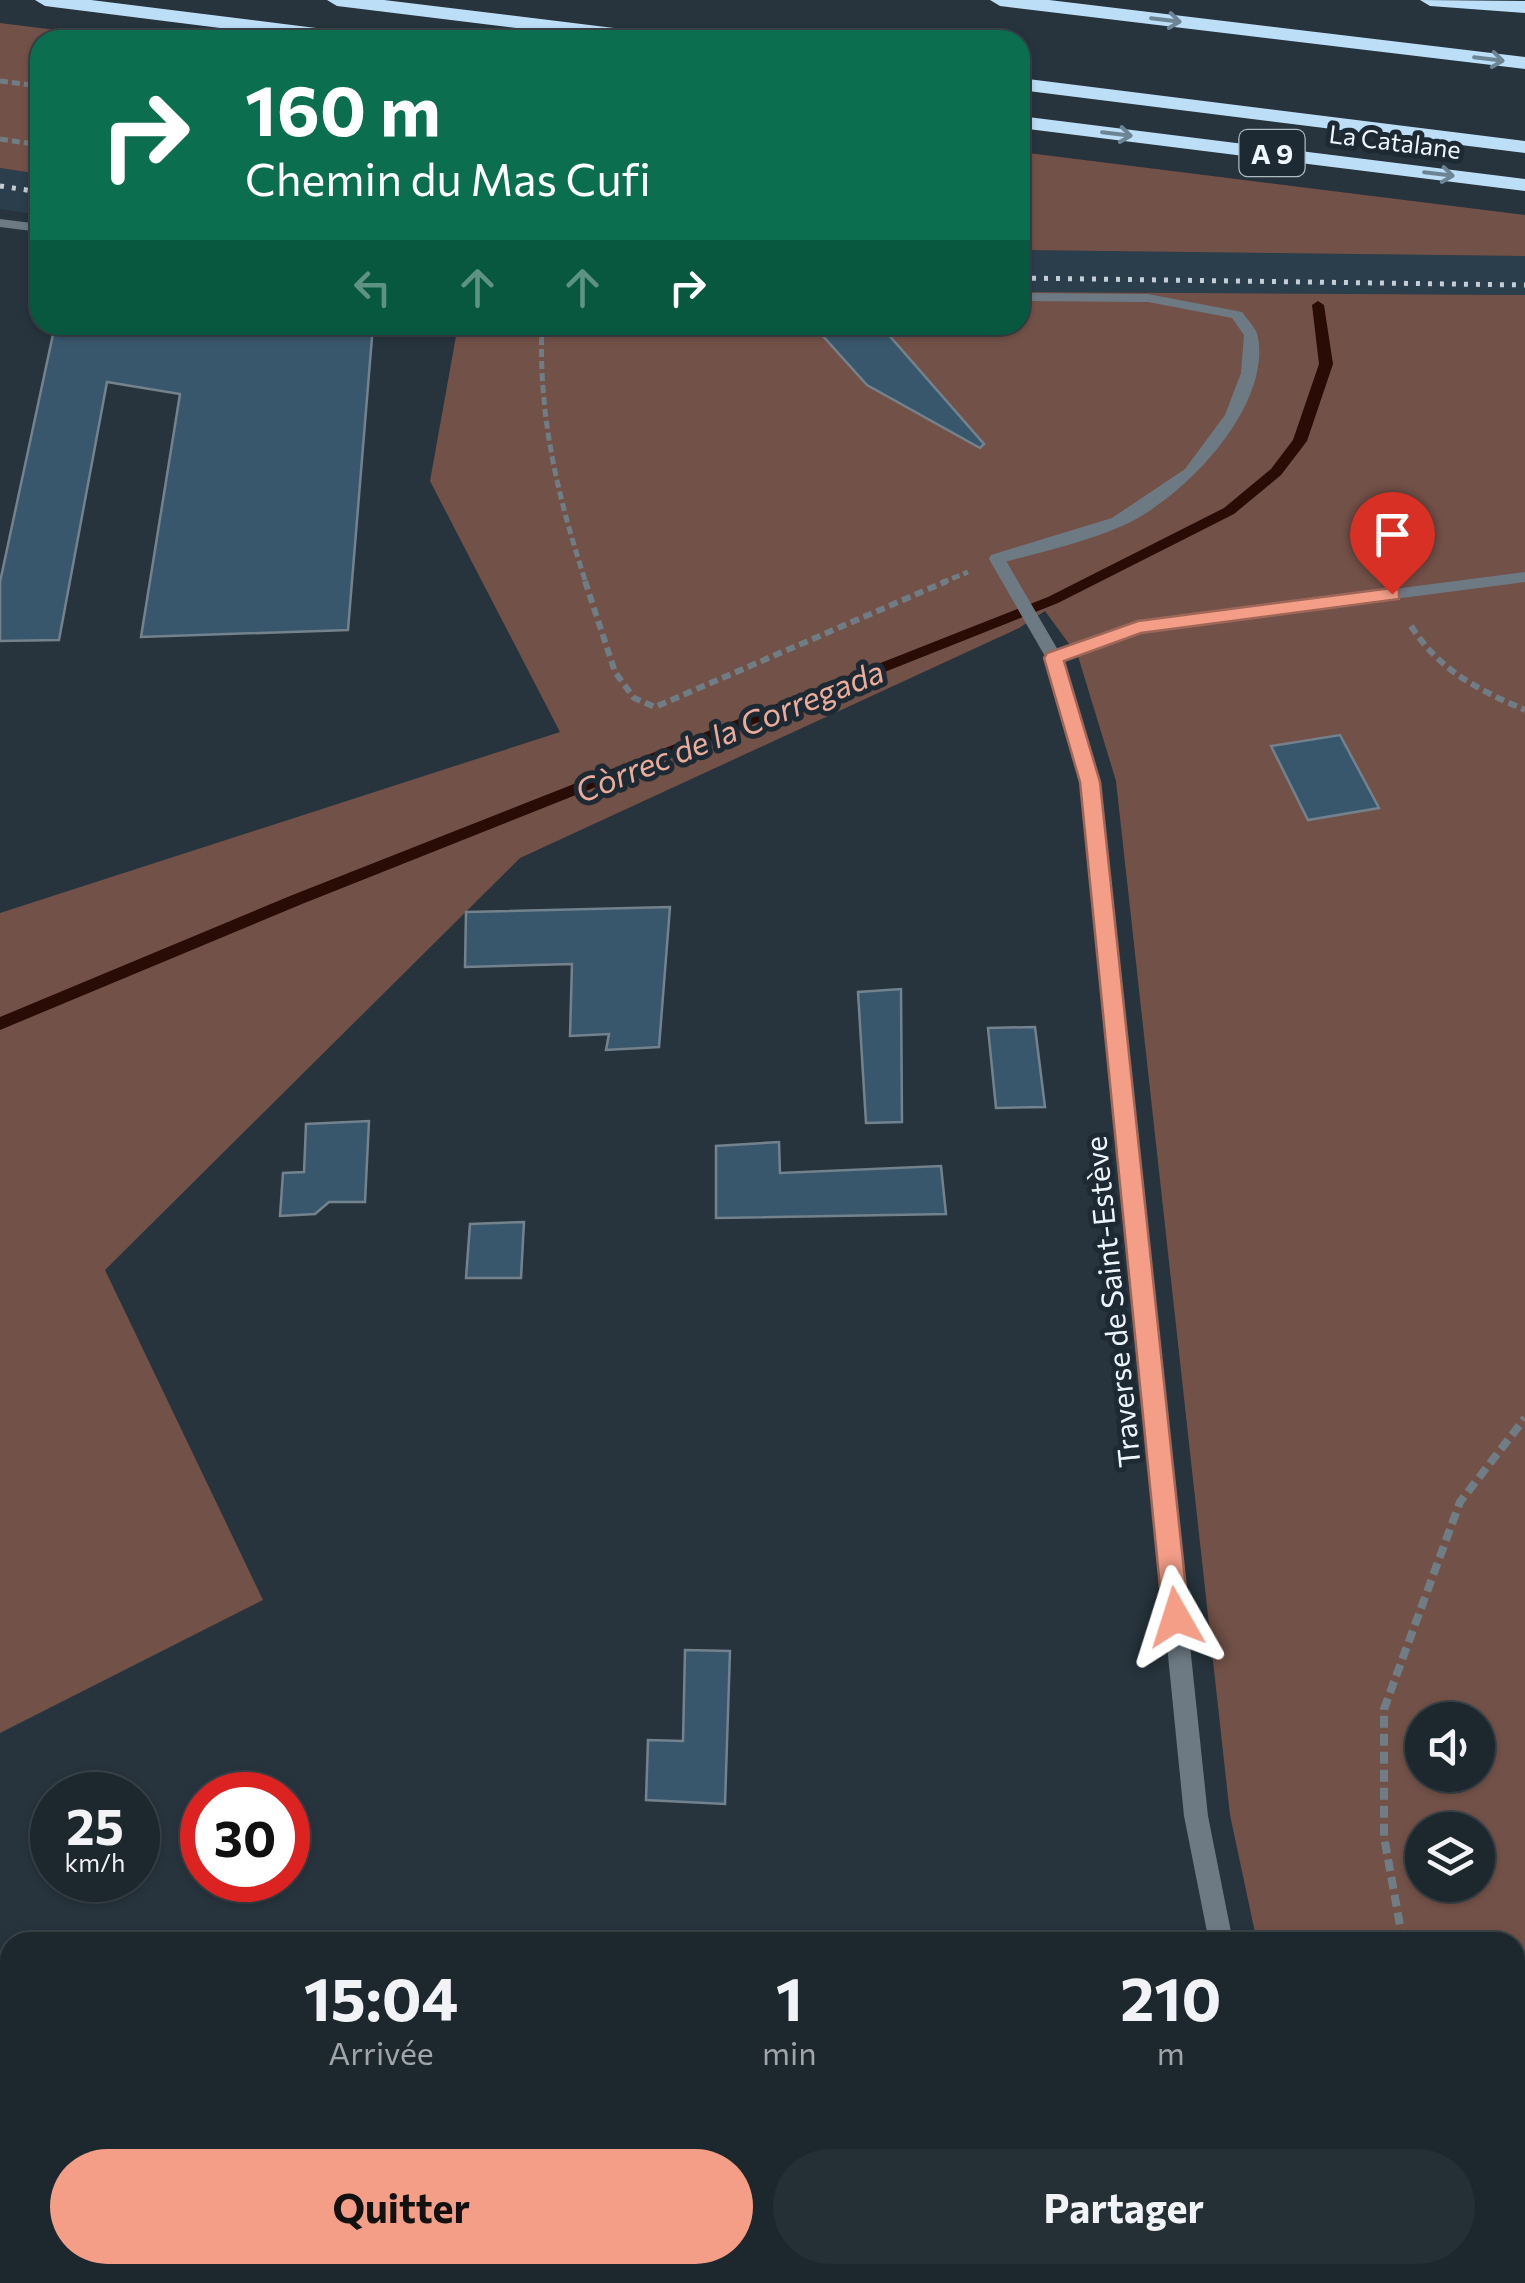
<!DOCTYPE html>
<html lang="fr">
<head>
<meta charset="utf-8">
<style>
	body { margin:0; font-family:Commissioner,sans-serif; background:#252f36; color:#f1f3f6; height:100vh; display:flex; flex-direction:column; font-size:38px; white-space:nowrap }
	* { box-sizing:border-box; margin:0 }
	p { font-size:32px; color:#a0a5aa }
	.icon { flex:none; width:55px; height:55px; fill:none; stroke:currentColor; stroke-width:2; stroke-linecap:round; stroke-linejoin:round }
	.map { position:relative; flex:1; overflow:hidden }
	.side { position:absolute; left:0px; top:1932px; width:1525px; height:352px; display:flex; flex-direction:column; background:#1d272e; border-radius:30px 30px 0 0; box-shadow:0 2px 8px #0004,0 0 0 2px #3b444a }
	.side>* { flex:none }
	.guide { position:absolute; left:30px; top:30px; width:1000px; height:305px; border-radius:30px; box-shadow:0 2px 8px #0004,0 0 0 2px #3b444a; background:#0b6e4f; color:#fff; overflow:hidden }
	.fabs { position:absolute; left:1405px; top:1702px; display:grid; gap:20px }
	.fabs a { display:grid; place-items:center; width:90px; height:90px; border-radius:50%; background:#1d272e; box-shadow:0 2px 8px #0004,0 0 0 2px #3b444a; font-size:50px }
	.speed { position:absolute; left:30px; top:1772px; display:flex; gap:20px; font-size:50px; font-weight:700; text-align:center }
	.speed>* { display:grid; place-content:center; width:130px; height:130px; border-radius:50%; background:#1d272e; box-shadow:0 2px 8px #0004,0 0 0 2px #3b444a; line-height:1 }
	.speed small { font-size:25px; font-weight:400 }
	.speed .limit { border:15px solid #d22; background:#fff; color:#111 }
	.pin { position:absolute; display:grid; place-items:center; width:85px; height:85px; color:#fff; margin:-102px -42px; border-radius:50% 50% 50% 0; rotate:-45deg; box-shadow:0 0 10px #0007 }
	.pin .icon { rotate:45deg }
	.me { position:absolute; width:110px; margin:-55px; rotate:354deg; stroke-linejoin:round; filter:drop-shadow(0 0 8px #0008) }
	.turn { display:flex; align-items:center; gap:35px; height:210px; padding:0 50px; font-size:45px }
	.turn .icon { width:130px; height:130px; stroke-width:2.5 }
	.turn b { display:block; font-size:70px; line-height:85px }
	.lanes { display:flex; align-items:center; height:95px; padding:0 50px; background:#0003; justify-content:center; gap:50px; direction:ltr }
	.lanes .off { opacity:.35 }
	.eta { display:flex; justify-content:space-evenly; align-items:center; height:170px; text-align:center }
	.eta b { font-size:60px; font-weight:700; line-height:70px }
	.cta { display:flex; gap:20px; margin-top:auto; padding:20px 50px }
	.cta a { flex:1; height:115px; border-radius:60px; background:#f49e88; color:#111; font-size:40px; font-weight:700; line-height:115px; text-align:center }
	.cta a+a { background:#252f36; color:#f1f3f6 }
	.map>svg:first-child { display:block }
	.built { fill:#2b3e4c }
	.green { fill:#725148; fill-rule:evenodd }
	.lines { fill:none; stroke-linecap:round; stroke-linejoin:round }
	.stream { fill:#280c05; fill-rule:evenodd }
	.building { fill:#39576c; stroke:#73828d; stroke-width:2.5 }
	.path-far2 { stroke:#717d84; stroke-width:5; stroke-dasharray:8 4; stroke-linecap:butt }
	.path-far1 { stroke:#717d84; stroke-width:6; stroke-dasharray:9 5; stroke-linecap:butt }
	.path { stroke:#717d84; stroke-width:8; stroke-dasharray:12 6; stroke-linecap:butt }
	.lane { fill:#6d7a84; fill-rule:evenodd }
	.street { fill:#6d7a84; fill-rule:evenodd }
	.highway { fill:#bddef7; fill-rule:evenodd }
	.rail { stroke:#c5ced5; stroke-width:5; stroke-dasharray:4 8; stroke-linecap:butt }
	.oneway { stroke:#6d8495 }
	.route { fill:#f49e88; stroke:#9f6758; stroke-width:2.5 }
	.labels { text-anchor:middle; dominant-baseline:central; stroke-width:10; stroke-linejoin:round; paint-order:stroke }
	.far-street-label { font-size:25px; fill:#eef6fc; stroke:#1d2a33 }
	.shield { fill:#1d2a33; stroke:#afb9c0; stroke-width:2.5 }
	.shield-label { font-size:28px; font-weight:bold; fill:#eef6fc }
	.street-label { font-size:30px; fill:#eef6fc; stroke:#1d2a33 }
	.water-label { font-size:32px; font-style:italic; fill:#ecac9b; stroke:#1d2a33 }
</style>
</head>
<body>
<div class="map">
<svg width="1525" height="2283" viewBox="0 0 1525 2283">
	<rect width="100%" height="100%" fill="#27343d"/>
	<path class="built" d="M0,168L40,174V215L0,209Z
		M1020,250L1525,256V295L1020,292Z"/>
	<path class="green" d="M0,23L136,40H40V174L0,168Z
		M1020,152L1525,215V256L1020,250Z
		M1020,292L1525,295V2283H1356L1353,2275H1515V1942H1257L1230,1815L1116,781L1078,656L1045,611L1019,628L520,858L105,1270L263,1600L0,1733V913L560,732L430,481L458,325H1020ZM1422,1720H1478V1775H1422ZM1422,1830H1478V1885H1422Z"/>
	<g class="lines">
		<path class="stream" d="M1318,301L1324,305L1333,364L1307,441L1281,475L1234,514L1058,603L302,904L0,1030V1017L290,896L1048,597L1224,508L1271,469L1293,440L1319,364L1312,305Z"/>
	</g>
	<path class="building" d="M55,325H373L348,630L141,637L180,394L107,382L59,640L0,641V582Z
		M813,325H880L984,444L980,448L867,385Z
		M1340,735L1379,808L1308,820L1271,746Z
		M670,907L659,1047L606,1050L609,1034L570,1036L572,964L465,967L466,912Z
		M901,989L902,1122L866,1123L858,992Z
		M1035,1027L1045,1107L996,1108L988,1028Z
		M369,1121L365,1202H329L315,1214L280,1216L283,1173L304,1172L306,1124Z
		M779,1142L780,1173L941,1166L946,1214L716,1218V1146Z
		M524,1222L521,1278H466L470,1224Z
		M685,1650L730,1651L725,1804L646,1800L648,1740L683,1741Z"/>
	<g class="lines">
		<path class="path-far2" d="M0,81L40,86
			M0,139L40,145
			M542,325C538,416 558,498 586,583
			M941,583L968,572"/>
		<path class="path-far1" d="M585,581L615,672L634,698L655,707L947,581
			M1411,626C1440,671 1477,689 1525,710"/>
		<path class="path" d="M1403,1942L1384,1837V1709L1460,1502L1525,1418
			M1514,2275L1517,2283"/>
		<path class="lane" d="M1020,293L1148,294L1242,312C1247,319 1257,329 1258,337C1271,409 1182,500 1122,526C1083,543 1038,553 997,564L989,559L991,555L1112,518L1185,469L1225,415L1241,373L1244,335L1232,318L1148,302L1020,301Z"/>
		<path class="street" d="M0,219L40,224V232L0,227Z
			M997,554L1005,559L1058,650L1138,622L1525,572V582L1141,632L1063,661L1099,782L1208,1816L1233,1942H1209L1184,1816L1081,782L1046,658L989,559Z
			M1300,2275H1328L1331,2283H1303Z"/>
		<path class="highway" d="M35,0H91L364,34L374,40H317L45,6Z
			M327,0H384L663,34L673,40H615L337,6Z
			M990,0H1049L1525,57V69L1000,6Z
			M1420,0L1525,1V13L1430,6Z
			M1020,78L1525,141V153L1020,90Z
			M1020,116L1525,179V191L1020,128Z"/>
		<path class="rail" d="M0,186L40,192
			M1020,278L1525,285"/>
	</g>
	<defs><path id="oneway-shaft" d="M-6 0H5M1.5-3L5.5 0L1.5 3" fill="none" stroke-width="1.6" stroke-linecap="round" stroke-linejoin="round" transform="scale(2.5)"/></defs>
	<g class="oneway">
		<use href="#oneway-shaft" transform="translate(1166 20) rotate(7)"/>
		<use href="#oneway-shaft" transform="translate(1489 59) rotate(7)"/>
		<use href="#oneway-shaft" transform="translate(1117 134) rotate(7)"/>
		<use href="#oneway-shaft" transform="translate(1439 174) rotate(7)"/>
	</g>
	<path class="route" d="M1392,588L1399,590V599L1141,633L1064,661L1100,782L1189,1617L1185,1625L1176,1629L1167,1625L1163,1617L1080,782L1044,658L1047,653L1138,621Z"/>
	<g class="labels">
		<g class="far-street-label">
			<text transform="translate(1395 141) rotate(7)">La Catalane</text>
		</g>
		<rect class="shield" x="1239.5" y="130" width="65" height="46" rx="8"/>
		<g class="shield-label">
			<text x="1272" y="153">A 9</text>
		</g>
		<g class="street-label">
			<text transform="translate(1111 1302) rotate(-96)">Traverse de Saint-Estève</text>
		</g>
		<g class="water-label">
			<text transform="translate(729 730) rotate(-22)">Còrrec de la Corregada</text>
		</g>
	</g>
</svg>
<div class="fabs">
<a><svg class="icon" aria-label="sound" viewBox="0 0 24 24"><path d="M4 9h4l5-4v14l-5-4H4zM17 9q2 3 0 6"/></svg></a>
<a><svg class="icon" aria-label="layers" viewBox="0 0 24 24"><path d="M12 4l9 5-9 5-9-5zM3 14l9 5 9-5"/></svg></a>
</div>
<div class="speed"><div>25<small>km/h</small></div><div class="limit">30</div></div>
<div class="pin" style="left:1392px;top:594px;background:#d93025"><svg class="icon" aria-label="arrive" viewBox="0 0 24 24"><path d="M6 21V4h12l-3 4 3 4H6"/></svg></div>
<svg class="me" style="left:1176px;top:1617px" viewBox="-20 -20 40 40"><path d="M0-17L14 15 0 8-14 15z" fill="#f49e88" stroke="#fff" stroke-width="4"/></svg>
<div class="guide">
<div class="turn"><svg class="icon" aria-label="right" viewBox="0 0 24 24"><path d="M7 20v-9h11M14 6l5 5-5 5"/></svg><div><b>160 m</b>Chemin du Mas Cufi</div></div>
<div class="lanes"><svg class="icon off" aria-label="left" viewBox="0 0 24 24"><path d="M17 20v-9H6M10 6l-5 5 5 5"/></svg><svg class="icon off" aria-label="ahead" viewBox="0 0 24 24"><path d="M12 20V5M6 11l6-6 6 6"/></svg><svg class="icon off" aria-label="ahead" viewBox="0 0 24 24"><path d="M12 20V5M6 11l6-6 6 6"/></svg><svg class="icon" aria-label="right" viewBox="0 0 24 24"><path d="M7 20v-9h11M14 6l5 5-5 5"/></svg></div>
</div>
<section class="side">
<div class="eta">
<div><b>15:04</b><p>Arrivée</p></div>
<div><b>1</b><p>min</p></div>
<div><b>210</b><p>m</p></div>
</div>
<div class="cta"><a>Quitter</a><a>Partager</a></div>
</section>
</div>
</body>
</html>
